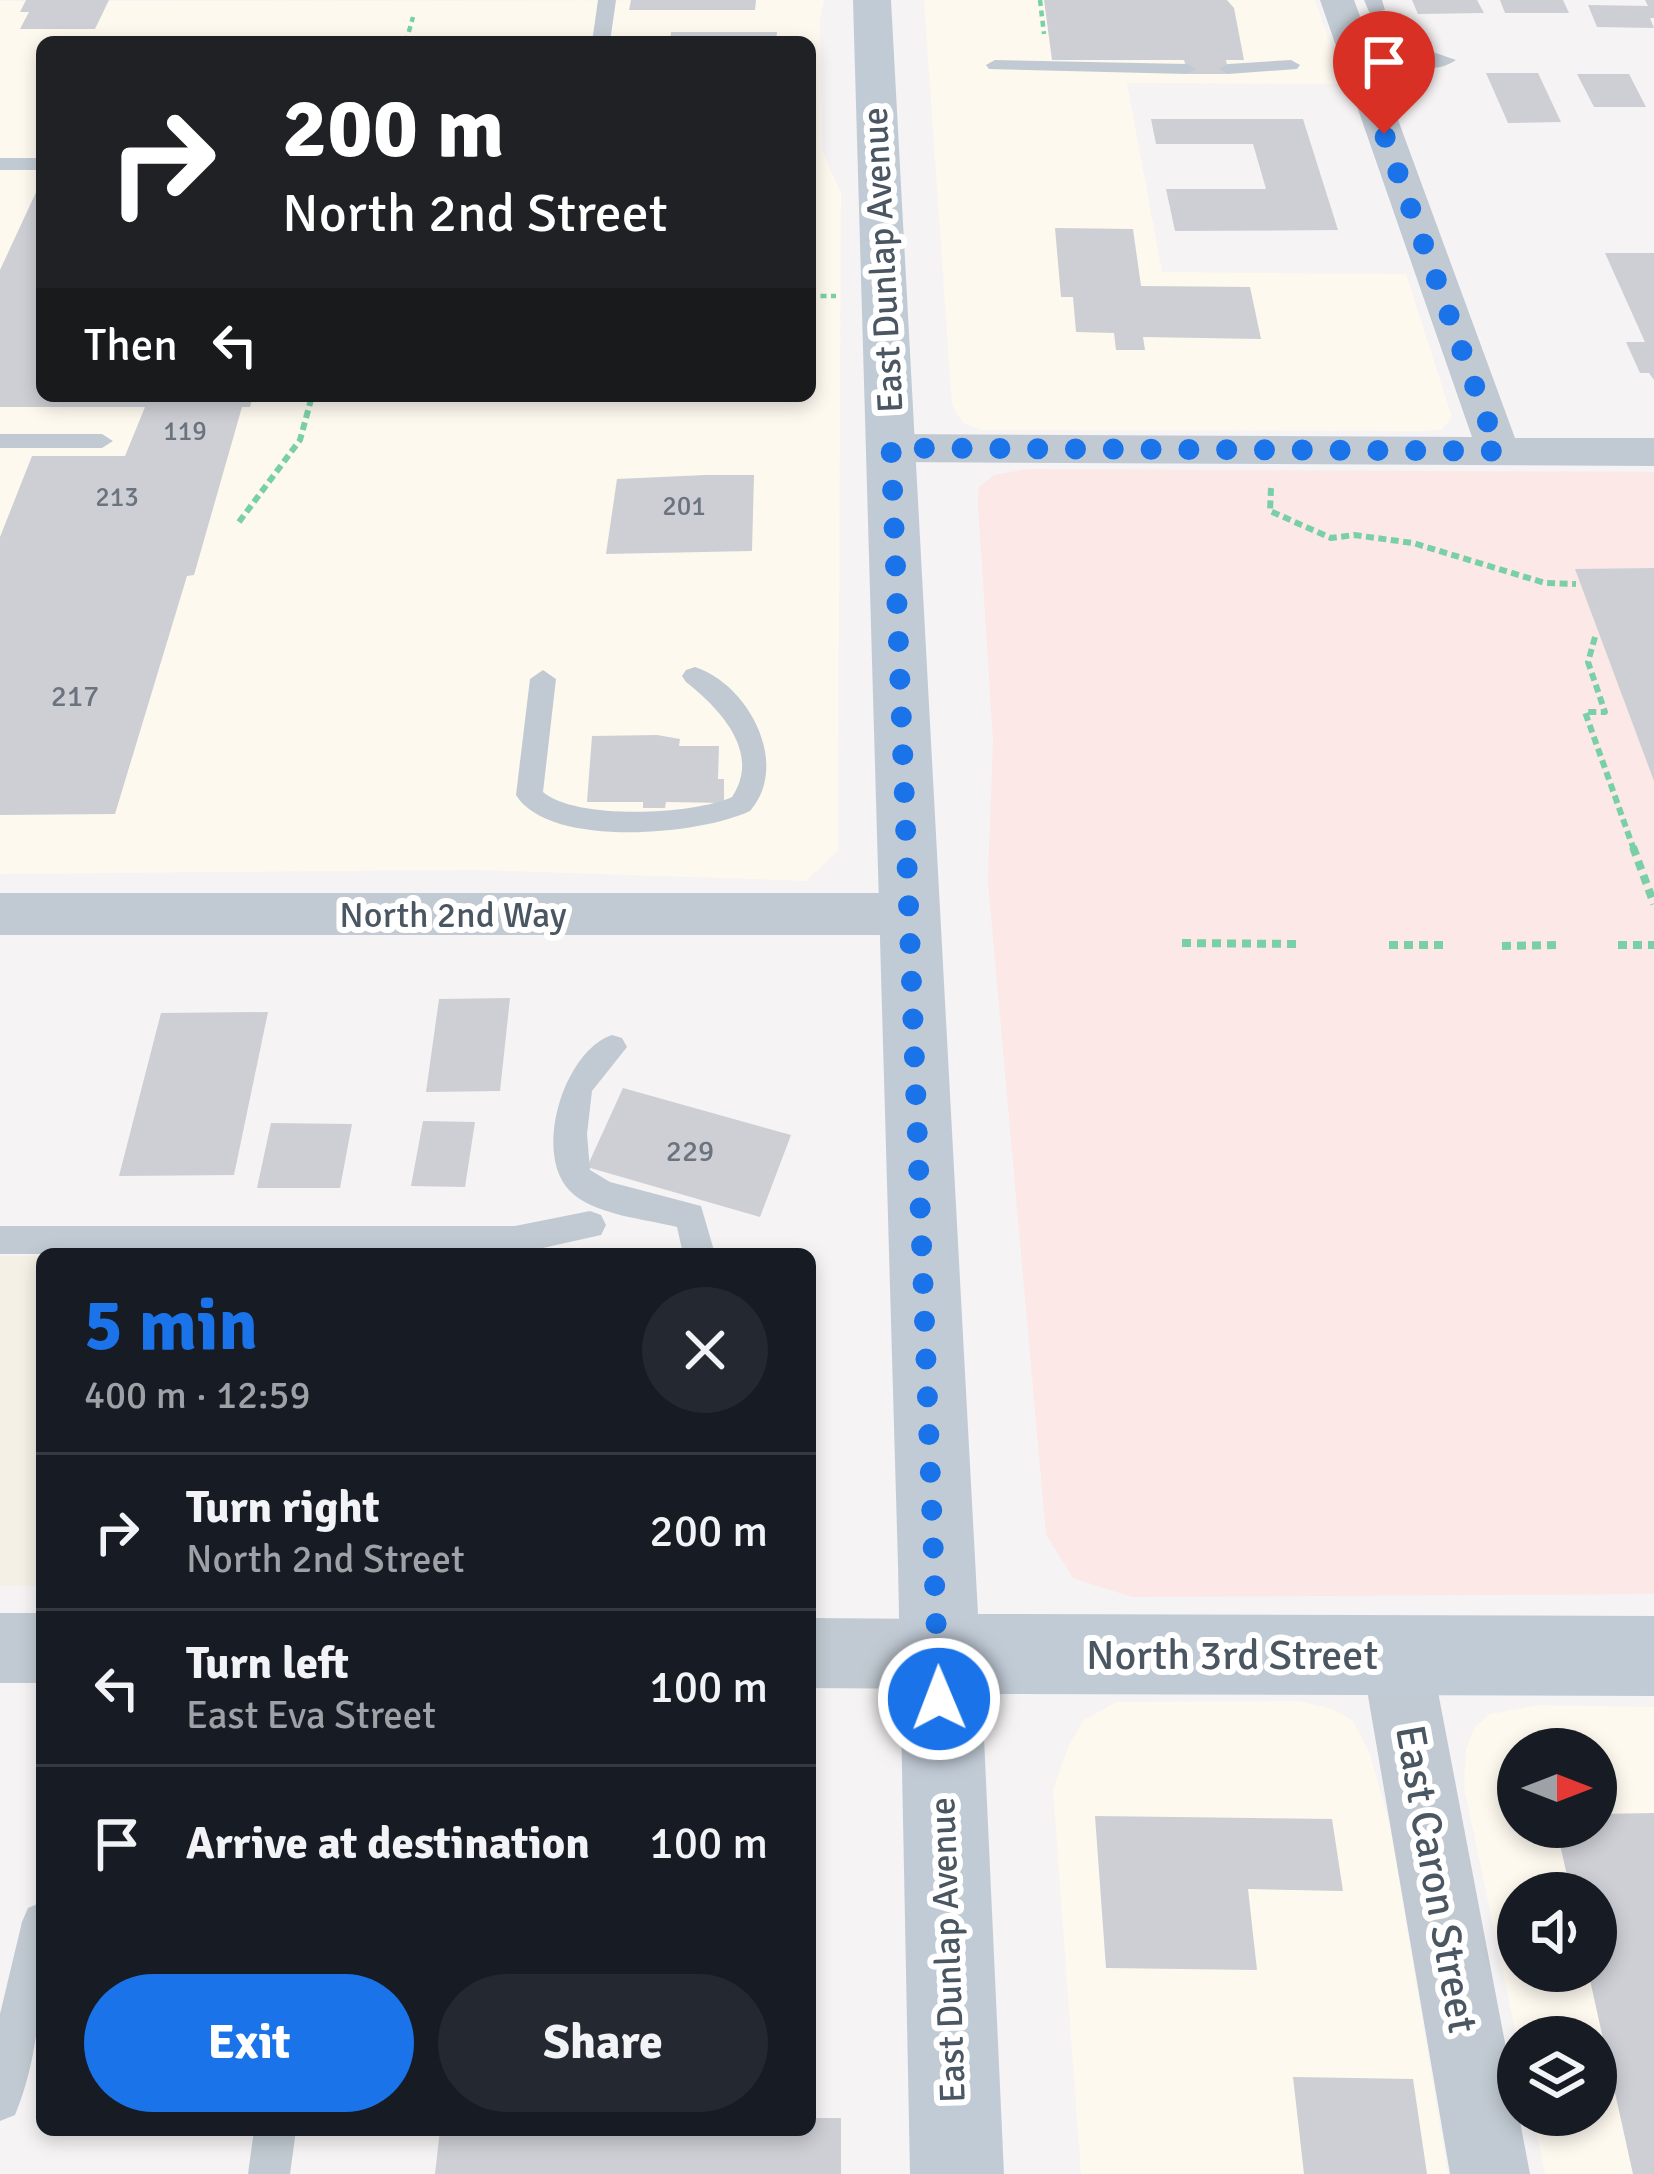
<!DOCTYPE html>
<html lang="en">
<head>
<meta charset="utf-8">
<style>
	body { margin:0; font-family:Signika,sans-serif; background:#242831; color:#f1f3f6; height:100vh; display:flex; flex-direction:column; font-size:45px; white-space:nowrap }
	* { box-sizing:border-box; margin:0 }
	p { font-size:39px; color:#9ea1a6 }
	.icon { flex:none; width:66px; height:66px; fill:none; stroke:currentColor; stroke-width:2; stroke-linecap:round; stroke-linejoin:round }
	.map { position:relative; flex:1; overflow:hidden }
	.side { position:absolute; left:36px; top:1248px; width:780px; height:888px; display:flex; flex-direction:column; background:#171b24; border-radius:18px; box-shadow:0 6px 18px #0003 }
	.side>* { flex:none }
	.top-card { position:absolute; left:36px; top:36px; width:780px; height:366px; border-radius:18px; box-shadow:0 6px 18px #0003; background:#202124; color:#fff; overflow:hidden }
	.needle { width:78px; rotate:90deg }
	.fabs { position:absolute; left:1497px; top:1728px; display:grid; gap:24px }
	.fabs a { display:grid; place-items:center; width:120px; height:120px; border-radius:50%; background:#171b24; box-shadow:0 6px 18px #0003; font-size:60px }
	.pin { position:absolute; display:grid; place-items:center; width:102px; height:102px; color:#fff; margin:-123px -51px; border-radius:50% 50% 50% 0; rotate:-45deg; box-shadow:0 0 12px #0007 }
	.pin .icon { rotate:45deg }
	.me { position:absolute; width:132px; margin:-66px; rotate:359deg; stroke-linejoin:round; filter:drop-shadow(0 0 9px #0008) }
	.turn { display:flex; align-items:center; gap:42px; height:252px; padding:0 48px; font-size:54px }
	.turn .icon { width:156px; height:156px; stroke-width:2.5 }
	.turn b { display:block; font-size:84px; line-height:102px }
	.then { display:flex; align-items:center; height:114px; padding:0 48px; background:#0003; gap:24px; font-size:45px }
	.round { display:grid; place-items:center; flex:none; width:126px; height:126px; border-radius:63px; background:#242831 }
	.headline { display:flex; align-items:center; justify-content:space-between; height:204px; padding:0 48px }
	h1 { font-size:72px; font-weight:700; line-height:90px; color:#1a73e8 }
	.primary-button { display:flex; gap:24px; margin-top:auto; padding:24px 48px }
	.primary-button a { flex:1; height:138px; border-radius:72px; background:#1a73e8; color:#fff; font-size:48px; font-weight:700; line-height:138px; text-align:center }
	.primary-button a+a { background:#242831; color:#f1f3f6 }
	ul { padding:0; list-style:none }
	li { display:flex; align-items:center; gap:36px; height:156px; padding:0 48px; border-top:3px solid #363941 }
	li div { flex:1 }
	li b { display:block; font-size:45px }
	li em { font-style:normal }
	.map>svg:first-child { display:block }
	.commercial { fill:#fdf9ef; fill-rule:evenodd }
	.medical { fill:#fce8e6 }
	.sand { fill:#f5f0e5 }
	.building { fill:#cdcfd5 }
	.lines { fill:none; stroke-linecap:round; stroke-linejoin:round }
	.path-far2 { stroke:#7ad0a6; stroke-width:4.5; stroke-dasharray:6 4.5; stroke-linecap:butt }
	.path-far1 { stroke:#7ad0a6; stroke-width:6; stroke-dasharray:8 4.5; stroke-linecap:butt }
	.path { stroke:#7ad0a6; stroke-width:8; stroke-dasharray:9 6; stroke-linecap:butt }
	.lane { fill:#c1cad2; fill-rule:evenodd }
	.street { fill:#c1cad2; fill-rule:evenodd }
	.secondary { fill:#c1cbd6; fill-rule:evenodd }
	.route { stroke:#1a73e8; stroke-width:21; stroke-dasharray:0 37.8 }
	.labels { text-anchor:middle; dominant-baseline:central; stroke-width:12; stroke-linejoin:round; paint-order:stroke }
	.far-number-label { font-size:27px; fill:#6b747e }
	.number-label { font-size:30px; fill:#6b747e }
	.street-label { font-size:36px; fill:#4a5661; stroke:#fff }
	.near-street-label { font-size:42px; fill:#4a5661; stroke:#fff }
</style>
</head>
<body>
<div class="map">
<svg width="1654" height="2174" viewBox="0 0 1654 2174">
	<rect width="100%" height="100%" fill="#f5f3f3"/>
	<path class="commercial" d="M824,0L820,20L822,150L841,193L838,851L806,881L476,870L0,874V1ZM42,42H810V396H42Z
		M924,0H1315L1344,84L1127,83L1162,272L1406,274L1452,417L1442,429L1429,431L983,430L963,423L952,405Z
		M1299,1701L1332,1709L1352,1720L1369,1751L1390,1825L1448,2174H1081L1053,1790L1069,1745L1084,1720L1116,1702Z
		M1539,1705L1654,1707V2174H1545L1533,2115H1596V2037H1518V2044L1464,1787L1466,1749L1475,1727L1490,1714ZM1518,1749H1596V1827H1518ZM1518,1893H1596V1971H1518Z"/>
	<path class="medical" d="M1027,469L1654,472V1594L1132,1597L1073,1578L1046,1534L988,881L993,742L978,503L979,487L994,475Z"/>
	<path class="sand" d="M0,1256H42V1586H0Z"/>
	<path class="building" d="M26,0H109L95,29H20L29,12H20Z
		M631,0H756L755,10H629Z
		M1044,0H1227L1234,8L1244,60H1226L1229,74H1188L1184,60H1052Z
		M1412,0H1477L1484,13L1418,14Z
		M1500,0H1563L1569,13H1505Z
		M1645,0H1654V18H1650L1654,28L1597,27L1588,5L1648,6Z
		M671,32H777L776,42H670Z
		M1486,73H1538L1561,122L1508,123Z
		M1577,74H1629L1646,107H1594Z
		M1151,119H1303L1338,230L1175,231L1166,189H1266L1253,144H1156Z
		M38,188H42V396H253L250,407H242L194,575L187,576L115,814L0,815V537L32,456H125L145,407H0V270Z
		M1055,228L1133,229L1141,286L1250,287L1261,339L1143,337L1145,350H1116L1114,333L1076,332L1073,297H1061Z
		M1605,253H1654V380L1649,373H1640L1626,342H1645Z
		M705,475H754L752,551L606,554L617,479Z
		M1654,568V781L1575,569Z
		M657,735L680,739L679,746H719L718,779H724V803L666,802L665,808H643V802H587L592,736Z
		M510,998L500,1091L426,1092L439,999Z
		M268,1012L234,1175L119,1176L161,1013Z
		M623,1088L791,1135L760,1217L587,1167Z
		M423,1121L475,1122L465,1187L411,1186Z
		M271,1123L352,1124L340,1188H257Z
		M1654,1813V2174H1633L1588,1971H1596V1893H1571L1556,1827H1596V1814Z
		M1095,1816L1332,1819L1343,1891L1248,1889L1257,1970L1106,1968Z
		M1293,2077L1413,2079L1427,2174H1304Z
		M810,2118H841V2174H435L440,2130H810Z"/>
	<g class="lines">
		<path class="path-far2" d="M1040,0L1044,34
			M406,42L413,17
			M810,296H836"/>
		<path class="path-far1" d="M1271,488L1270,511L1331,538L1354,535L1413,543L1545,583L1576,584
			M239,522L300,440L312,396
			M1595,637L1588,662L1605,712H1585L1634,850"/>
		<path class="path" d="M1633,847L1654,904
			M1182,943L1296,944
			M1389,945H1445
			M1618,945H1654
			M1502,946L1557,945"/>
		<path class="lane" d="M598,0H616L610,42H592Z
			M1364,0H1382L1385,10L1370,14Z
			M1427,50L1456,60C1431,76 1413,64 1387,63C1372,63 1361,70 1348,61L1357,56Z
			M995,60L1187,64L1196,69L1187,74L989,69L986,65Z
			M1291,60L1300,65L1297,69L1228,74L1219,69L1228,64Z
			M0,158H42V170H0Z
			M0,434H102L113,441L102,448H0Z
			M695,667C748,684 791,764 750,811C700,835 549,849 516,795L530,679L543,670L556,679L543,792C575,820 693,815 732,797C762,752 719,708 686,682L682,676L686,670Z
			M612,1035L622,1038L627,1047L592,1091L587,1134L590,1170L610,1182L701,1206L715,1254H683L677,1227C646,1219 592,1215 569,1190C533,1152 564,1051 612,1035Z
			M590,1211L601,1215L606,1225L601,1235L516,1254H0V1226H515Z
			M42,1902C42,1975 43,2047 15,2115L0,2121V2014L22,1922L28,1908Z
			M254,2130H296L290,2174H248Z"/>
		<path class="street" d="M1320,0H1354L1515,438H1654V466L891,462L876,458L870,448L876,438L891,434L1472,437Z
			M0,893H907L926,899L934,914L926,929L907,935H0Z
			M0,1613H42V1683H0Z
			M810,1618L938,1619L963,1629L973,1654L963,1679L938,1689L810,1688Z
			M1396,1620L1421,1630L1431,1655L1530,2174H1450L1361,1655L1371,1630Z"/>
		<path class="secondary" d="M853,0H891L978,1614L1654,1616V1696L982,1694L1004,2174H910L898,1565Z"/>
	</g>
	<g class="lines">
		<path class="route" d="M939,1699L891,448L1498,451L1384,134"/>
	</g>
	<g class="labels">
		<g class="far-number-label">
			<text x="185" y="431">119</text>
			<text x="117" y="497">213</text>
			<text x="684" y="506">201</text>
		</g>
		<g class="number-label">
			<text x="75" y="696">217</text>
			<text x="690" y="1151">229</text>
		</g>
		<g class="street-label">
			<text transform="translate(883 260) rotate(-93)">East Dunlap Avenue</text>
			<text x="453" y="915">North 2nd Way</text>
			<text transform="translate(948 1950) rotate(-92)">East Dunlap Avenue</text>
		</g>
		<g class="near-street-label">
			<text x="1232" y="1655">North 3rd Street</text>
			<text transform="translate(1436 1879) rotate(80)">East Caron Street</text>
		</g>
	</g>
</svg>
<div class="fabs">
<a><svg class="needle" viewBox="-14 -14 28 28"><path d="M0-13l5 13h-10z" fill="#e53935"/><path d="M0 13l5-13h-10z" fill="#9ea1a6"/></svg></a>
<a><svg class="icon" aria-label="sound" viewBox="0 0 24 24"><path d="M4 9h4l5-4v14l-5-4H4zM17 9q2 3 0 6"/></svg></a>
<a><svg class="icon" aria-label="layers" viewBox="0 0 24 24"><path d="M12 4l9 5-9 5-9-5zM3 14l9 5 9-5"/></svg></a>
</div>
<div class="pin" style="left:1384px;top:134px;background:#d93025"><svg class="icon" aria-label="arrive" viewBox="0 0 24 24"><path d="M6 21V4h12l-3 4 3 4H6"/></svg></div>
<svg class="me" style="left:939px;top:1699px" viewBox="-20 -20 40 40"><circle r="17" fill="#1a73e8" stroke="#fff" stroke-width="3"/><path d="M0-11L8 9 0 5-8 9z" fill="#fff"/></svg>
<div class="top-card">
<div class="turn"><svg class="icon" aria-label="right" viewBox="0 0 24 24"><path d="M7 20v-9h11M14 6l5 5-5 5"/></svg><div><b>200 m</b>North 2nd Street</div></div>
<div class="then">Then<svg class="icon" aria-label="left" viewBox="0 0 24 24"><path d="M17 20v-9H6M10 6l-5 5 5 5"/></svg></div>
</div>
<section class="side">
<div class="headline"><div><h1>5 min</h1><p>400 m · 12:59</p></div><a class="round"><svg class="icon" aria-label="close" viewBox="0 0 24 24"><path d="M6 6l12 12M18 6L6 18"/></svg></a></div>
<ul>
<li><svg class="icon" aria-label="right" viewBox="0 0 24 24"><path d="M7 20v-9h11M14 6l5 5-5 5"/></svg><div><b>Turn right</b><p>North 2nd Street</p></div><em>200 m</em></li>
<li><svg class="icon" aria-label="left" viewBox="0 0 24 24"><path d="M17 20v-9H6M10 6l-5 5 5 5"/></svg><div><b>Turn left</b><p>East Eva Street</p></div><em>100 m</em></li>
<li><svg class="icon" aria-label="arrive" viewBox="0 0 24 24"><path d="M6 21V4h12l-3 4 3 4H6"/></svg><div><b>Arrive at destination</b></div><em>100 m</em></li>
</ul>
<div class="primary-button"><a>Exit</a><a>Share</a></div>
</section>
</div>
</body>
</html>
